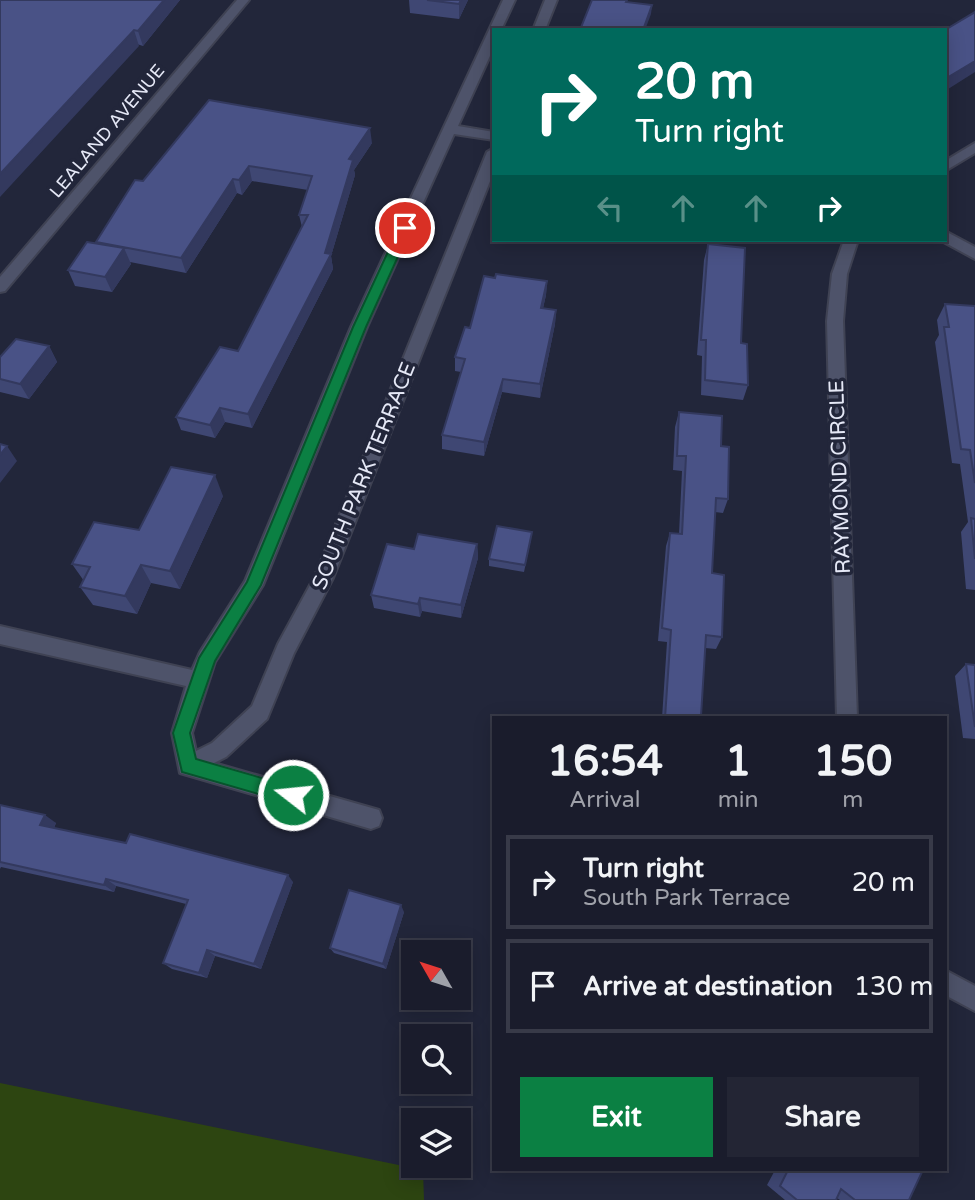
<!DOCTYPE html>
<html lang="en">
<head>
<meta charset="utf-8">
<style>
	body { margin:0; font-family:"Varela Round",sans-serif; background:#232534; color:#f1f3f6; height:100vh; display:flex; flex-direction:column; font-size:26px; white-space:nowrap }
	* { box-sizing:border-box; margin:0 }
	p { font-size:23px; color:#9fa1a9 }
	.icon { flex:none; width:38px; height:38px; fill:none; stroke:currentColor; stroke-width:2; stroke-linecap:round; stroke-linejoin:round }
	.map { position:relative; flex:1; overflow:hidden }
	.details { position:absolute; left:492px; top:716px; width:455px; height:455px; display:flex; flex-direction:column; background:#1a1c2c; border-radius:0px; box-shadow:0 4px 18px #0003,0 0 0 2px #383a48 }
	.details>* { flex:none }
	.top-card { position:absolute; left:492px; top:28px; width:455px; height:214px; border-radius:0px; box-shadow:0 4px 18px #0003,0 0 0 2px #383a48; background:#00695c; color:#fff; overflow:hidden }
	.needle { width:46px; rotate:309deg }
	.tools { position:absolute; left:401px; top:940px; display:grid; gap:14px }
	.tools a { display:grid; place-items:center; width:70px; height:70px; border-radius:0px; background:#1a1c2c; box-shadow:0 4px 18px #0003,0 0 0 2px #383a48; font-size:35px }
	.pin { position:absolute; display:grid; place-items:center; width:60px; height:60px; color:#fff; margin:-30px; border:4px solid #fff; border-radius:50%; box-shadow:0 2px 7px #0007 }
	.me { position:absolute; width:77px; margin:-38px; rotate:286deg; stroke-linejoin:round; filter:drop-shadow(0 0 5px #0008) }
	.turn { display:flex; align-items:center; gap:24px; height:147px; padding:0 28px; font-size:32px }
	.turn .icon { width:91px; height:91px; stroke-width:2.5 }
	.turn b { display:block; font-size:49px; line-height:60px }
	.lanes { display:flex; align-items:center; height:66px; padding:0 28px; background:#0003; justify-content:center; gap:35px; direction:ltr }
	.lanes .off { opacity:.35 }
	.eta { display:flex; justify-content:space-evenly; align-items:center; height:119px; text-align:center }
	.eta b { font-size:42px; font-weight:700; line-height:49px }
	.button { display:flex; gap:14px; margin-top:auto; padding:14px 28px }
	.button a { flex:1; height:80px; border-radius:0px; background:#0b8043; color:#fff; font-size:28px; font-weight:700; line-height:80px; text-align:center }
	.button a+a { background:#232534; color:#f1f3f6 }
	ul { padding:0; list-style:none }
	li { display:flex; align-items:center; gap:21px; height:94px; margin:0 14px 10px; padding:0 14px; border:4px solid #383a48; border-radius:0px }
	li div { flex:1 }
	li b { display:block; font-size:26px }
	li em { font-style:normal }
	.map>svg:first-child { display:block }
	.green { fill:#2d4511 }
	.lines { fill:none; stroke-linecap:round; stroke-linejoin:round }
	.minor-casing { stroke:#3f4253; stroke-width:4 }
	.minor { fill:#4e536a; fill-rule:evenodd }
	.wall { fill:#3f4773 }
	.shaded-wall { fill:#33395e }
	.building { fill:#495286; stroke:#33395e; stroke-width:2 }
	.route { fill:#0b8043; stroke:#07532c; stroke-width:2 }
	.labels { text-anchor:middle; dominant-baseline:central; stroke-width:7; stroke-linejoin:round; paint-order:stroke }
	.far-street-label { font-size:18px; fill:#e5e8f6; stroke:#22263a }
	.street-label { font-size:21px; fill:#e5e8f6; stroke:#22263a }
</style>
</head>
<body>
<div class="map">
<svg width="975" height="1200" viewBox="0 0 975 1200">
	<rect width="100%" height="100%" fill="#22263a"/>
	<path class="green" d="M0,1083L423,1170L424,1200H0Z"/>
	<g class="lines">
		<g class="minor-casing">
			<path id="minor" d="M237,0H249L5,291L0,292V277Z
				M503,0H515L501,30H494V47L458,126L494,132V140L454,134L367,327L263,585L215,662L192,733L196,751L212,743L252,706L278,644L315,576L487,152L494,148V171L333,578L294,653L267,719L226,757L214,763L379,810L382,818L379,826L371,829L180,773L172,733L186,686L0,644V626L192,670L200,652L245,581L351,327Z
				M545,0H557L545,30H533Z
				M975,143V153L945,171V161Z
				M945,231L975,247V259L940,240H945Z
				M844,240H858L847,274L843,321L857,718H837L827,321L832,274Z
				M945,970L975,986V1011L945,995Z"/>
		</g>
		<use href="#minor" class="minor"/>
	</g>
	<path class="wall" d="M0,0H180L143,46Z
		M409,0H468L459,19L410,13Z
		M372,143L354,170L355,175L331,256L333,269L252,428L225,422L215,438L181,430L176,417L238,351L302,227L299,215L308,190L252,181L242,195L237,193L186,273L130,262L131,264L112,292L75,286L68,270L96,244V242L143,181Z
		M708,244L741,343L748,385L743,400L701,395L702,356L697,355L704,260Z
		M495,278L547,281L546,295L543,308L556,310L555,324L540,398L502,392L484,456L442,449V435L461,372L455,371V357Z
		M945,304L975,306V590L966,589L961,532L968,522L960,464L952,463L935,342L939,335L937,320Z
		M49,346L57,362L29,399L0,392V357Z
		M679,412L721,446L728,499L723,513L715,512L712,573L722,637L716,649L705,648L701,716L710,718H662L667,642L658,641L666,546L670,533L679,534L682,471L673,470L675,427Z
		M223,496L180,589L151,583L137,614L93,605L80,587L84,581L72,564L139,530Z
		M531,539L524,572L489,566V559Z
		M477,544L478,558L461,618L422,611L420,617L374,608L371,595L414,549Z
		M966,664L975,665V739L963,738L955,676Z
		M0,805L56,823L54,828L293,882L261,969L215,956L207,978L172,969L163,963L186,904L116,886L114,892L1,867L0,869Z
		M404,912L386,969L334,953L330,948Z
		M771,1169H919L909,1200H840L837,1198L836,1200H785L767,1185L774,1172Z"/>
	<path class="shaded-wall" d="M164,0H180L143,46L138,31Z
		M461,0H468L459,19V4Z
		M652,5L651,14L645,30H643Z
		M134,30L139,46L0,197V174Z
		M975,61V72L945,91V79Z
		M370,128L372,143L354,170L355,175L331,256L333,269L252,428L248,414L325,253L349,159Z
		M249,166L252,181L242,195L239,180Z
		M233,179L237,193L186,273L181,258Z
		M124,248L131,264L112,292L105,277Z
		M547,281L546,295L540,322L541,308Z
		M556,310L555,324L540,398V384Z
		M49,346L57,362L29,399L20,384Z
		M503,379L502,392L484,456V442Z
		M220,408L225,422L215,438L210,425Z
		M7,446L17,461L0,483V455Z
		M215,475L223,496L180,589L170,571Z
		M477,544L478,558L461,618V605Z
		M141,565L151,583L137,614L125,596Z
		M420,598L422,611L420,617L418,604Z
		M45,815L56,823L51,833L40,825Z
		M288,875L293,882L261,969L254,964Z
		M106,879L116,886L114,892L104,885Z
		M401,905L404,912L386,969L383,964Z
		M207,950L215,956L207,978L199,973Z"/>
	<path class="building" d="M0,0H164L138,31L134,30L0,174Z
		M427,0H461L459,4Z
		M592,0H627L626,2L652,5L643,30H580Z
		M975,12V61L945,79V30Z
		M209,100L370,128L349,159L353,160L325,253L331,254L248,414L220,408L210,425L176,417L220,347L238,351L308,215H299L312,176L249,166L239,180L233,179L181,258L96,242L135,180L143,181Z
		M87,242L124,248L105,277L68,270Z
		M708,244L745,248L741,343L747,344L748,385L705,380L706,340H701Z
		M496,274L547,281L541,308L556,310L540,384L503,379L484,442L442,435L465,359L455,357L465,327L470,328L484,276L495,278Z
		M945,304L975,306V483L970,450L961,449L944,327H949Z
		M16,339L49,346L20,384L0,379V357Z
		M679,412L722,416L721,446L729,447L728,499L716,498L712,573L724,575L722,637L706,635L701,716L710,718H665L671,630L662,628L670,533L682,534L686,456H677Z
		M0,444L7,446L0,455Z
		M171,467L215,475L170,571L141,565L125,596L80,587L90,567L72,564L94,522L139,530Z
		M971,518L975,519V559Z
		M497,526L532,532L525,565L489,559Z
		M418,534L477,544L461,605L420,598L418,604L371,595L387,544L414,549Z
		M966,664L975,665V727Z
		M0,805L45,815L40,825L126,843L130,834L288,875L254,964L207,950L199,973L163,963L188,900L106,879L104,885L0,862Z
		M349,890L401,905L383,964L330,948Z
		M783,1169H919L922,1172L909,1200H855L841,1189L836,1200H797L780,1186L787,1172Z"/>
	<path class="route" d="M405,224L411,228L366,327L261,585L215,661L190,733L196,759L293,787L299,789L302,795L299,801L293,804L182,772L173,733L199,658L247,582L353,327L399,228Z"/>
	<g class="labels">
		<g class="far-street-label">
			<text transform="translate(107 131) rotate(-50)">LEALAND AVENUE</text>
		</g>
		<g class="street-label">
			<text transform="translate(364 476) rotate(-68)">SOUTH PARK TERRACE</text>
			<text transform="translate(840 477) rotate(-92)">RAYMOND CIRCLE</text>
		</g>
	</g>
</svg>
<div class="tools">
<a><svg class="needle" viewBox="-14 -14 28 28"><path d="M0-13l5 13h-10z" fill="#e53935"/><path d="M0 13l5-13h-10z" fill="#9fa1a9"/></svg></a>
<a><svg class="icon" aria-label="search" viewBox="0 0 24 24"><circle cx="10" cy="10" r="6"/><path d="M15 15l6 6"/></svg></a>
<a><svg class="icon" aria-label="layers" viewBox="0 0 24 24"><path d="M12 4l9 5-9 5-9-5zM3 14l9 5 9-5"/></svg></a>
</div>
<div class="pin" style="left:405px;top:228px;background:#d93025"><svg class="icon" aria-label="arrive" viewBox="0 0 24 24"><path d="M6 21V4h12l-3 4 3 4H6"/></svg></div>
<svg class="me" style="left:293px;top:795px" viewBox="-20 -20 40 40"><circle r="17" fill="#0b8043" stroke="#fff" stroke-width="3"/><path d="M0-11L8 9 0 5-8 9z" fill="#fff"/></svg>
<div class="top-card">
<div class="turn"><svg class="icon" aria-label="right" viewBox="0 0 24 24"><path d="M7 20v-9h11M14 6l5 5-5 5"/></svg><div><b>20 m</b>Turn right</div></div>
<div class="lanes"><svg class="icon off" aria-label="left" viewBox="0 0 24 24"><path d="M17 20v-9H6M10 6l-5 5 5 5"/></svg><svg class="icon off" aria-label="ahead" viewBox="0 0 24 24"><path d="M12 20V5M6 11l6-6 6 6"/></svg><svg class="icon off" aria-label="ahead" viewBox="0 0 24 24"><path d="M12 20V5M6 11l6-6 6 6"/></svg><svg class="icon" aria-label="right" viewBox="0 0 24 24"><path d="M7 20v-9h11M14 6l5 5-5 5"/></svg></div>
</div>
<section class="details">
<div class="eta">
<div><b>16:54</b><p>Arrival</p></div>
<div><b>1</b><p>min</p></div>
<div><b>150</b><p>m</p></div>
</div>
<ul>
<li><svg class="icon" aria-label="right" viewBox="0 0 24 24"><path d="M7 20v-9h11M14 6l5 5-5 5"/></svg><div><b>Turn right</b><p>South Park Terrace</p></div><em>20 m</em></li>
<li><svg class="icon" aria-label="arrive" viewBox="0 0 24 24"><path d="M6 21V4h12l-3 4 3 4H6"/></svg><div><b>Arrive at destination</b></div><em>130 m</em></li>
</ul>
<div class="button"><a>Exit</a><a>Share</a></div>
</section>
</div>
</body>
</html>
